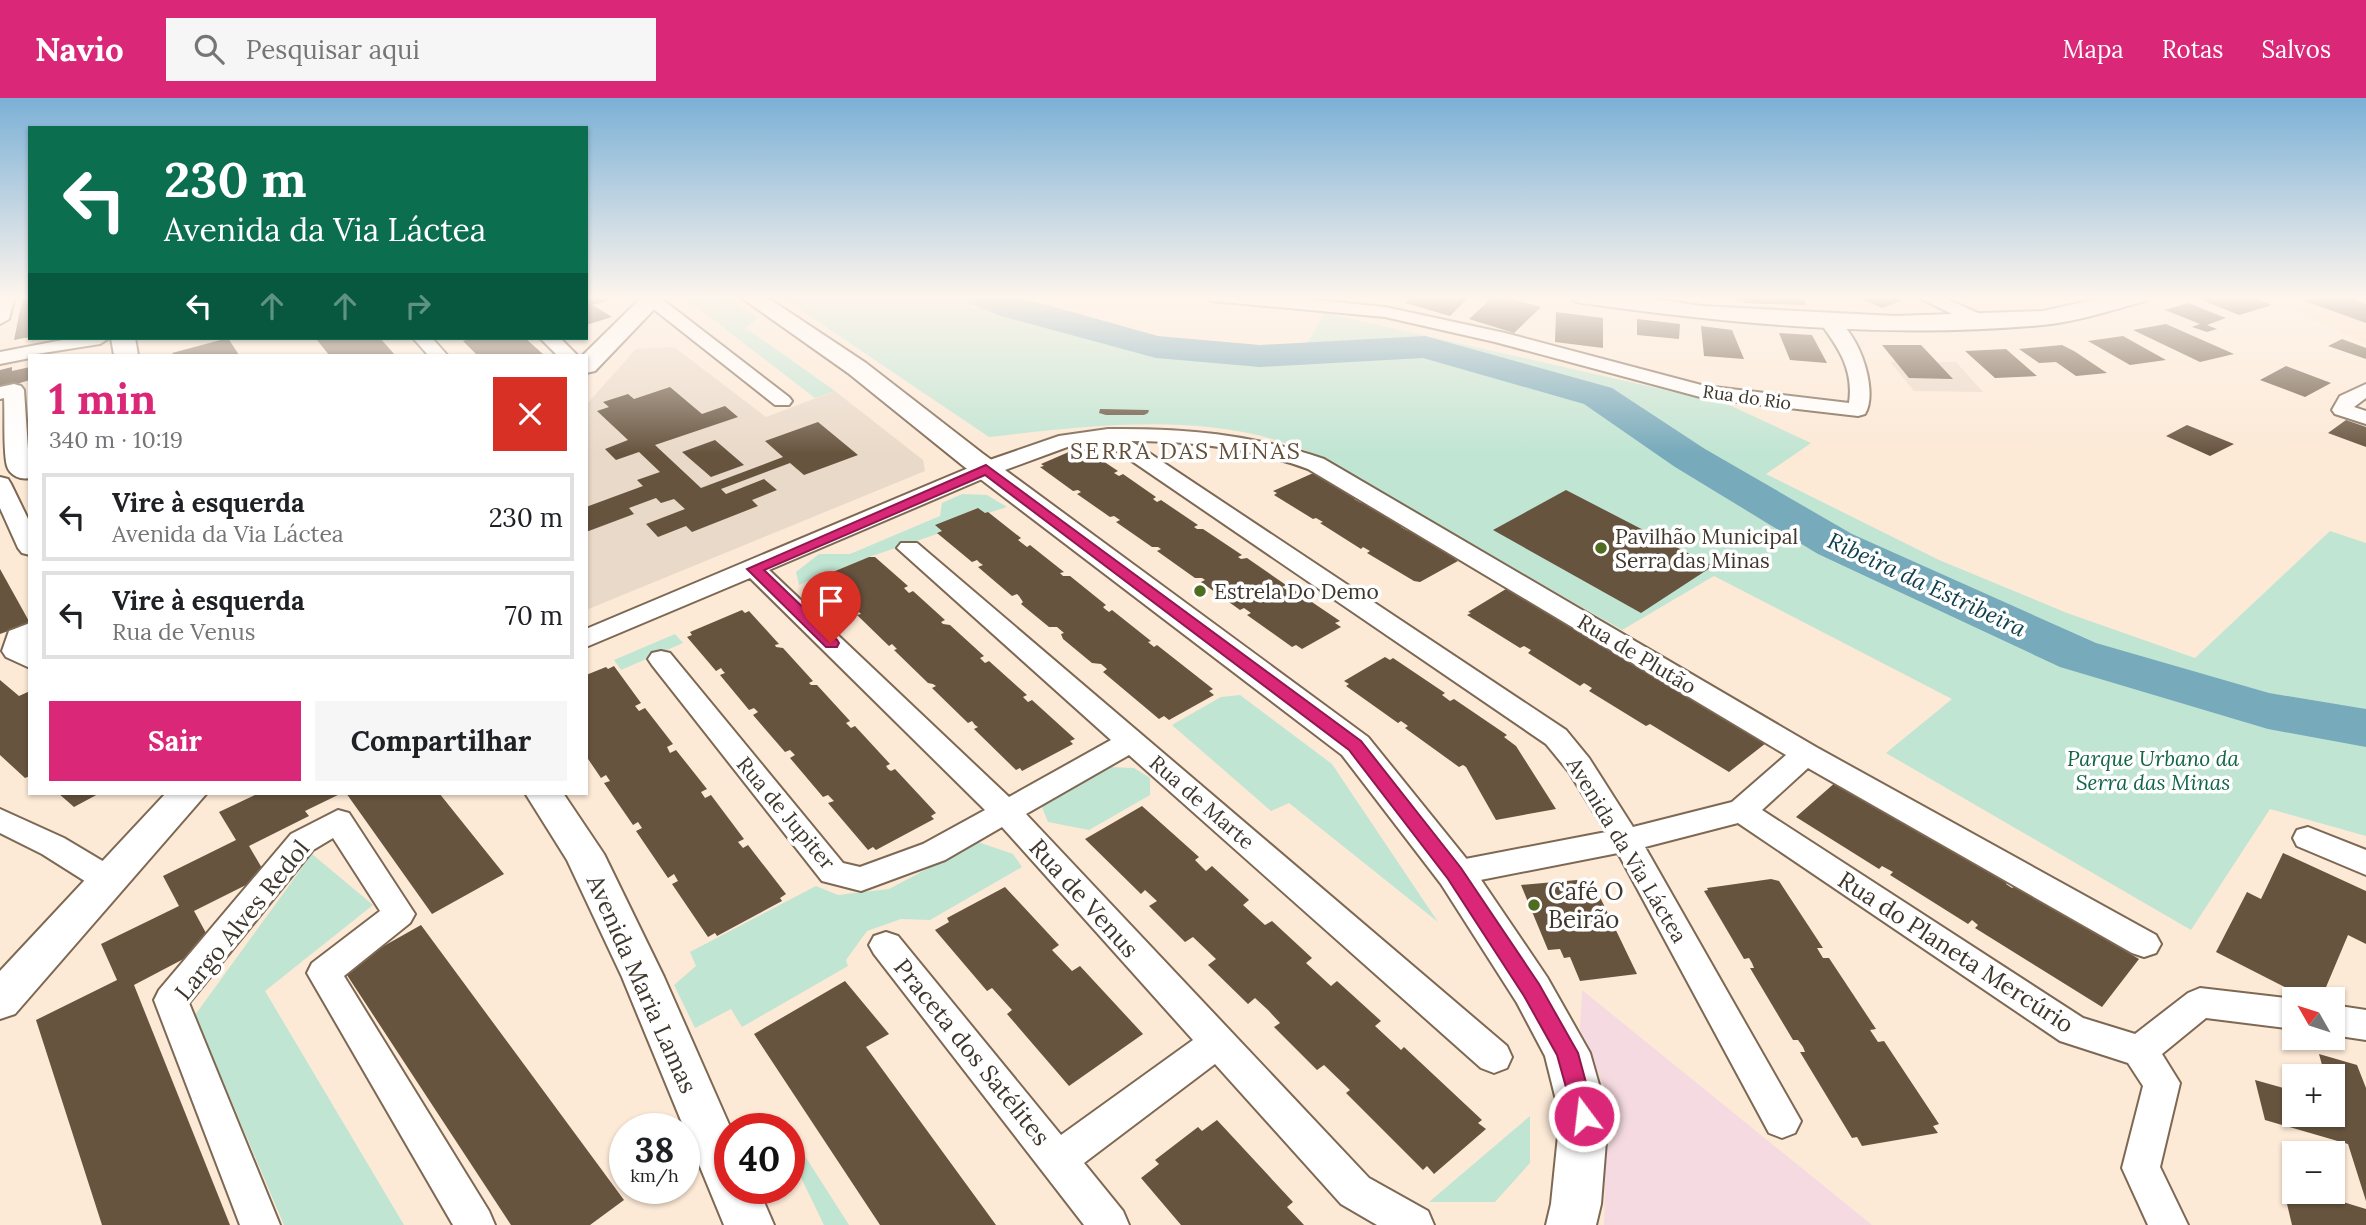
<!DOCTYPE html>
<html lang="pt">
<head>
<meta charset="utf-8">
<style>
	body { margin:0; font-family:Lora,serif; background:#f6f6f6; color:#202124; height:100vh; display:flex; flex-direction:column; font-size:26px; white-space:nowrap }
	* { box-sizing:border-box; margin:0 }
	p { font-size:23px; color:#757577 }
	.icon { flex:none; width:38px; height:38px; fill:none; stroke:currentColor; stroke-width:2; stroke-linecap:round; stroke-linejoin:round }
	.map { position:relative; flex:1; overflow:hidden }
	.details { position:absolute; left:28px; top:256px; width:560px; height:441px; display:flex; flex-direction:column; background:#fff; border-radius:0px; box-shadow:0 2px 5px #0004 }
	.details>* { flex:none }
	.hud { position:absolute; left:28px; top:28px; width:560px; height:214px; border-radius:0px; box-shadow:0 2px 5px #0004; background:#0b6e4f; color:#fff; overflow:hidden }
	.needle { width:46px; rotate:309deg }
	.buttons { position:absolute; left:2282px; top:889px; display:grid; gap:14px }
	.buttons a { display:grid; place-items:center; width:63px; height:63px; border-radius:0px; background:#fff; box-shadow:0 2px 5px #0004; font-size:35px }
	.speed { position:absolute; left:609px; top:1015px; display:flex; gap:14px; font-size:35px; font-weight:700; text-align:center }
	.speed>* { display:grid; place-content:center; width:91px; height:91px; border-radius:50%; background:#fff; box-shadow:0 2px 5px #0004; line-height:1 }
	.speed small { font-size:18px; font-weight:400 }
	.speed .limit { border:10px solid #d22; background:#fff; color:#111 }
	.pin { position:absolute; display:grid; place-items:center; width:60px; height:60px; color:#fff; margin:-72px -30px; border-radius:50% 50% 50% 0; rotate:-45deg; box-shadow:0 0 7px #0007 }
	.pin .icon { rotate:45deg }
	.me { position:absolute; width:77px; margin:-38px; rotate:345deg; stroke-linejoin:round; filter:drop-shadow(0 0 5px #0008) }
	.turn { display:flex; align-items:center; gap:24px; height:147px; padding:0 21px; font-size:32px }
	.turn .icon { width:91px; height:91px; stroke-width:2.5 }
	.turn b { display:block; font-size:49px; line-height:60px }
	.lanes { display:flex; align-items:center; height:66px; padding:0 21px; background:#0003; justify-content:center; gap:35px; direction:ltr }
	.lanes .off { opacity:.35 }
	.round { display:grid; place-items:center; flex:none; width:74px; height:74px; border-radius:0px; background:#f6f6f6 }
	.overview { display:flex; align-items:center; justify-content:space-between; height:119px; padding:0 21px }
	h1 { font-size:42px; font-weight:700; line-height:52px; color:#db2777 }
	.action { display:flex; gap:14px; margin-top:auto; padding:14px 21px }
	.action a { flex:1; height:80px; border-radius:0px; background:#db2777; color:#fff; font-size:28px; font-weight:700; line-height:80px; text-align:center }
	.action a+a { background:#f6f6f6; color:#202124 }
	ul { padding:0; list-style:none }
	li { display:flex; align-items:center; gap:21px; height:88px; margin:0 14px 10px; padding:0 7px; border:4px solid #e0e0e0; border-radius:0px }
	li div { flex:1 }
	li b { display:block; font-size:26px }
	li em { font-style:normal }
	header { display:flex; align-items:center; gap:42px; box-sizing:border-box; height:98px; padding:0 35px; background:#db2777; color:#fff }
	header strong { font-size:33px }
	nav { display:flex; gap:38px; margin-inline-start:auto; font-size:24px }
	.search { width:490px; height:63px; background:#f6f6f6; display:flex; align-items:center; gap:18px; box-sizing:border-box; padding:0 24px; border-radius:0px; color:#757577; font-size:26px }
	.map>svg:first-child { display:block }
	.commercial { fill:#f5dbe1 }
	.built { fill:#fbdec0 }
	.education { fill:#e9d9c8 }
	.green { fill:#c1e5d3 }
	.lines { fill:none; stroke-linecap:round; stroke-linejoin:round }
	.river { fill:#7ab; fill-rule:evenodd }
	.building { fill:#67543f }
	.minor-casing { stroke:#7d6853; stroke-width:4 }
	.tertiary-casing { stroke:#7d6853; stroke-width:4 }
	.minor { fill:#fff; fill-rule:evenodd }
	.tertiary { fill:#fff; fill-rule:evenodd }
	.route { fill:#db2777; stroke:#8e194d; stroke-width:2 }
	.poi-dot { fill:#4f6c21; stroke:#fff; stroke-width:2.5 }
	.labels { text-anchor:middle; dominant-baseline:central; stroke-width:7; stroke-linejoin:round; paint-order:stroke }
	.far-street-label { font-size:18px; fill:#3f362c; stroke:#fff }
	.poi-label { font-size:21px; fill:#3f362c; stroke:#fff; text-anchor:start }
	.street-label { font-size:21px; fill:#3f362c; stroke:#fff }
	.park-label { font-size:21px; font-style:italic; fill:#136547; stroke:#fff }
	.neighbourhood-label { font-size:23px; letter-spacing:2px; fill:#63503b; stroke:#fff }
	.water-label { font-size:23px; font-style:italic; fill:#0f3e4b; stroke:#fff }
	.near-poi-label { font-size:24px; fill:#3f362c; stroke:#fff; text-anchor:start }
	.near-street-label { font-size:24px; fill:#3f362c; stroke:#fff }
</style>
</head>
<body>
<header>
<strong>Navio</strong>
<div class="search"><svg class="icon" aria-label="search" viewBox="0 0 24 24"><circle cx="10" cy="10" r="6"/><path d="M15 15l6 6"/></svg>Pesquisar aqui</div>
<nav><a>Mapa</a><a>Rotas</a><a>Salvos</a></nav>
</header>
<div class="map">
<svg width="2366" height="1127" viewBox="0 0 2366 1127">
	<rect width="100%" height="100%" fill="#fce9d6"/>
	<path class="commercial" d="M1582,892L1872,1127H1604L1607,996L1580,932Z"/>
	<path class="built" d="M2260,198H2366V246Z"/>
	<path class="education" d="M674,249L766,319L835,293L923,362L925,373L586,512V307L636,251Z
		M1890,264H1956L1983,294L1914,293Z"/>
	<path class="green" d="M682,198H725L758,220L746,230L835,293L815,300Z
		M780,198H1009L1066,221L1172,248L1256,247L1303,252L1325,215L1727,306L1811,345L1766,376L1939,462L2067,515L2195,560L2330,433L2366,445V738L2270,711L2191,832L1886,655L1952,601L1714,478L1622,532L1318,358C1219,311 1095,327 989,339Z
		M962,396L987,397L1007,409L985,416L977,410L936,427L943,434L869,459L799,487L796,474L819,456H850L940,418L942,405Z
		M675,536L683,545L621,572L614,562Z
		M1240,597L1332,666L1438,824L1289,705L1271,713L1172,627L1221,599Z
		M1108,669L1134,670L1150,680V697L1089,732L1048,724L1041,707Z
		M978,744L1013,756L1022,769L930,822L901,821L867,833L846,862L848,868L742,929L731,911L695,930L674,887L696,868L690,854L816,788L838,797L889,791Z
		M312,756L373,807L265,893L404,1127H284L195,917Z
		M1530,1018V1065L1495,1104H1429Z
		M789,1033L849,1127H824L789,1055Z"/>
	<g class="lines">
		<path class="river" d="M964,198H1015L1158,238L1260,247L1425,238L1612,290L1705,351L1852,436L2096,545L2269,595L2366,611V649L2268,631L2060,569L1818,456L1675,369L1584,306L1423,260L1260,269L1156,260L1001,218L969,205Z"/>
	</g>
	<path class="building" d="M23,198H30V239L14,242Z
		M586,198H609L613,201L593,207L612,219L586,227Z
		M1414,198H1470L1450,218L1405,205Z
		M1494,198H1501L1541,209L1514,235L1469,221Z
		M1709,198H1802L1806,207L1745,205L1744,203Z
		M1855,198H1892L1901,203L1882,210Z
		M2208,198H2250L2272,207L2239,217L2199,201Z
		M2317,198H2346L2366,206V225L2305,203Z
		M2188,205L2226,220L2207,227L2217,231L2207,234L2192,229L2200,226L2165,212Z
		M1556,214L1603,220V250L1555,244Z
		M1637,221L1680,226L1679,241L1637,237Z
		M2166,226L2234,256L2200,264L2133,232Z
		M1701,228L1732,232L1744,261L1704,258Z
		M1779,235L1812,237L1827,265L1790,262Z
		M2123,238L2166,262L2130,267L2088,243Z
		M228,240L239,257H174L172,255Z
		M325,240H380L395,257H329L317,242Z
		M472,240H525L544,257H477L463,243Z
		M2342,241L2366,250V261L2328,248Z
		M1882,247H1921L1953,281L1909,280Z
		M2062,247L2074,253L2107,275L2076,278L2056,264L2039,265L2019,251Z
		M2006,251L2037,278L1995,280L1965,253Z
		M2286,268L2331,285L2305,299L2260,282Z
		M12,269V273L30,269V282L0,291V272Z
		M670,289L702,316L725,308L738,319L655,347L701,390L783,359L765,343L818,324L858,357L804,377L790,365L721,391L726,396L764,381L777,392L752,402L758,408L692,434L686,428L658,439L646,426L685,411L674,401L661,405L656,400L629,410L634,416L586,434V409L643,388L637,382L660,374L639,354L616,362L605,351L628,342L597,313L609,309L603,304L628,296L634,301Z
		M1100,311L1149,312L1148,315L1144,317H1106L1099,315Z
		M2346,322L2366,329V349L2328,335Z
		M2187,327L2234,346L2210,358L2166,338Z
		M715,342L744,367L711,379L682,354Z
		M1078,350L1085,351L1118,373L1114,375L1119,378L1123,376L1156,399L1153,401L1157,404L1161,402L1198,427L1194,429L1197,431H1203L1242,457L1238,459L1241,461L1247,460L1286,487L1282,489L1290,494L1294,492L1340,523L1335,525L1341,529L1302,551L1296,547L1292,549L1247,517L1251,515L1244,510L1240,512L1201,484L1205,482L1202,480H1195L1157,453L1161,451L1158,449H1152L1116,424L1120,422L1114,418L1110,419L1077,396L1081,394L1078,392L1073,393L1040,369L1044,368L1041,366Z
		M1311,376H1318L1358,399L1354,401L1361,405L1364,403L1405,427L1401,429L1408,433L1412,431L1459,459L1455,461L1458,463L1420,484L1414,483L1367,455L1370,453L1363,449L1361,451L1320,425L1323,424L1316,420L1313,421L1274,397L1277,395L1273,393Z
		M1566,392L1713,468L1641,515L1493,432Z
		M978,410L985,415L988,414L1021,440L1018,442L1027,449L1030,447L1064,474L1060,475L1063,478H1070L1106,507L1103,509L1105,511L1109,514L1112,512L1151,543L1148,544L1154,549L1157,547L1213,591L1209,593L1214,597L1169,622L1164,618L1159,621L1103,574L1107,571L1101,566L1092,565L1063,541L1061,536L1064,535L1057,529H1049L1021,506L1023,504L1019,498L1017,496L1012,498L978,469L983,467L980,465L977,462L972,464L937,435L942,433L935,427Z
		M869,459H875L908,488L904,490L909,495L913,493L945,522L941,524L943,526L950,527L984,558L980,560L985,565L989,563L1027,597L1023,599L1028,604L1032,602L1075,641L1070,643L1073,646L1022,673L1020,670L1016,672L974,631L978,629L975,627L972,623L968,625L932,590L936,588L933,586L928,585L894,552L897,551L892,546L889,548L857,517L861,516L858,513L853,512L822,481L825,480L823,478Z
		M0,471L30,525L0,536Z
		M1506,491H1511L1564,523L1562,524L1569,529L1572,527L1625,558L1622,560L1626,562L1632,563L1690,596L1687,598L1766,645L1729,674L1650,626L1646,628L1589,593L1592,590L1584,585L1580,588L1528,555L1531,552L1524,548L1520,550L1467,517L1471,515L1468,514Z
		M742,512L745,515L749,513L779,546L775,547L776,549L783,550L813,583L809,585L811,587H817L850,623L846,625L851,630L855,628L890,666L886,668L888,671L891,673L895,671L936,715L931,718L934,721L876,752L873,749L868,752L828,705L834,703L828,697L823,699L790,660L795,657L790,652L785,654L753,617L758,614L754,610L749,612L720,577L725,575L723,573L721,570L716,573L687,539L692,537L690,534Z
		M1385,559L1390,562L1393,560L1445,595L1442,597L1450,603L1454,601L1507,637L1504,639L1516,648L1556,711L1496,722L1466,669L1463,667L1459,669L1405,630L1408,628L1401,623L1398,625L1346,588L1349,586L1344,583Z
		M614,568L641,605L635,608L639,613L645,610L673,646L667,649L670,655L676,652L707,691L701,694L705,700L711,697L744,741L738,744L743,750L748,747L786,796L780,800L782,803L717,838L715,835L708,839L672,786L678,783L674,776L668,780L636,733L642,730L638,724L633,727L604,685L610,683L606,677L601,680L586,658V577L606,569L608,571Z
		M0,582L19,598L30,593V678L25,680L0,657Z
		M1837,683L1920,732L1917,734L1928,740L1929,738L2008,783L2006,786L2012,790L2015,788L2139,861L2102,909L1975,830L1978,827L1972,822L1968,826L1890,777L1893,774L1882,768L1879,771L1796,719Z
		M58,695H100L74,709Z
		M259,695H342L305,713L309,718L249,748L266,777L194,813L212,846L134,887L230,1127H102L36,922L117,882L101,846L179,808L163,778L236,742L219,714Z
		M346,695H439L504,776L432,816Z
		M1142,708L1199,759L1195,762L1206,773L1212,768L1249,802L1243,807L1265,827L1272,823L1312,860L1306,865L1318,876L1331,888L1337,883L1381,923L1375,928L1401,952L1404,949L1482,1022L1478,1025L1486,1031L1434,1076L1427,1068L1423,1072L1346,995L1350,992L1324,967L1317,972L1274,929L1280,925L1268,912L1255,900L1248,906L1208,867L1216,861L1193,839L1185,844L1149,808L1157,803L1145,792L1141,796L1085,741Z
		M2283,755L2366,793V846L2348,837L2321,901H2308L2216,854L2247,794L2261,801Z
		M1771,781L1779,783L1823,850H1817L1823,860H1829L1876,931L1870,932L1878,944L1884,943L1939,1026L1933,1028L1938,1035L1862,1048L1857,1039L1852,1040L1800,954H1805L1803,949L1798,942H1793L1750,870H1754L1752,865L1749,860L1744,861L1704,793L1708,792L1707,790Z
		M1577,782L1584,798L1599,797L1637,876L1580,883L1570,859L1564,860L1560,851L1548,852L1521,787Z
		M1005,789L1059,847L1052,852L1072,873L1080,868L1143,936L1069,988L1007,916L1012,912L992,890L987,893L935,832L949,824L947,820Z
		M421,827L624,1102L590,1127H511L343,871Z
		M845,883L889,936L866,949L996,1127H880L754,936Z
		M2319,956L2357,967L2366,990V1103L2348,1046L2265,1022L2255,982L2294,993V1017H2333V978H2325Z
		M1217,1022L1293,1104L1287,1109L1304,1127H1181L1141,1080L1159,1066L1155,1062L1198,1029L1202,1033Z
		M2282,1085L2294,1089V1094H2310L2366,1111V1127H2292Z"/>
	<g class="lines">
		<g class="minor-casing">
			<path id="minor" d="M0,198H15L9,221L0,226Z
				M637,198H658L789,299L792,303L789,307H775Z
				M1203,198H1273L1385,209L1505,235L1705,288L1849,305C1854,271 1838,249 1819,223L1828,218C1856,224 1880,292 1865,316L1858,318L1704,300L1495,244L1385,219L1212,203Z
				M1915,198H1940L1987,219L1990,223L1981,228L1975,227Z
				M73,240H109L100,246L30,257V260L0,266V254Z
				M413,240H432L447,257H428Z
				M540,240H560L577,257H557Z
				M14,286L21,288L24,292L30,380C21,382 10,378 7,368C3,354 5,316 4,300L0,301V289Z
				M2366,286V300L2354,309L2366,313V326L2335,316L2332,312L2340,298Z
				M1108,331C1182,330 1253,336 1324,361L1816,649L2156,837L2161,846L2156,855L2144,859L2132,855L1808,670L1762,712L2083,920L2135,936L2188,895L2200,890L2294,901V931L2206,920L2162,956L2180,985L2160,1069L2188,1127H2148L2122,1070L2143,988L2128,965L2060,943L1738,725L1645,749L1801,1023L1795,1035L1782,1040L1769,1035L1618,755L1455,787L1444,783L1439,775L1444,767L1455,763L1606,734L1569,674L1546,646L1104,344L1070,348L994,376L769,472L1009,699L1111,642L897,450L901,445H917L1507,948L1512,959L1507,970L1494,975L1481,970L1129,657L1026,716L1369,1080L1428,1113L1434,1127H1377L1341,1106L1215,966L1084,1065L1123,1113L1129,1127H1084L874,856L869,847L874,838L886,834L898,838L1061,1037L1193,942L1002,729L945,762L861,793L822,783L652,567L648,561L652,555L661,553L670,555L843,765L860,769L923,746L985,712L750,480L586,549V531L978,366L1059,338ZM1131,343C1192,343 1251,350 1308,371L1786,657L1732,704L1633,729L1589,660L1566,632Z
				M0,379L8,381L11,386L30,425V457L22,455L18,450L0,410Z
				M30,525V570L6,559L2,553L9,533Z
				M0,711L64,740L121,774L126,783L121,792L110,795L99,792L42,756L0,735Z
				M338,712L349,715L415,816L410,825L344,878L489,1113L495,1127H453L307,875L312,865L380,813L333,740L313,752L189,905L280,1127H240L154,902L159,892L291,736Z
				M2308,729L2366,752V777L2297,748L2293,740L2297,732Z
				M2333,907L2366,912V942L2333,937Z"/>
		</g>
		<g class="tertiary-casing">
			<path id="tertiary" d="M643,198H659L662,203L595,273L586,275V257H583Z
				M739,198H765L866,265L982,355L1368,639L1469,764L1547,879L1590,955L1608,1018L1601,1106L1596,1127H1546L1551,1106L1560,1018L1545,958L1517,905L1441,786L1342,657L962,367L848,275Z
				M1571,198H1632L1702,208L1895,218L2043,213L2111,198H2148L2145,203C2111,212 2077,224 2042,227C1891,241 1731,226 1582,205L1574,203Z
				M111,240H135L138,257H114Z
				M166,695H207L15,916L0,921V873Z
				M525,695H563L604,756L664,879L731,1031L730,1090H758L774,1127H724L622,879L567,762Z"/>
		</g>
		<use href="#minor" class="minor"/>
		<use href="#tertiary" class="tertiary"/>
	</g>
	<linearGradient id="sky" x2="0" y2="1"><stop stop-color="#7bb0d6"/><stop offset="0.56" stop-color="#fef5ed"/><stop offset="1" stop-color="#fef5ed" stop-opacity="0"/></linearGradient>
	<rect width="2366" height="356" fill="url(#sky)"/>
	<path class="route" d="M986,367L1361,643L1461,770L1539,886L1578,955L1595,1018L1592,1025L1584,1028L1576,1025L1557,957L1524,898L1448,781L1349,652L985,377L764,472L837,542L839,545L837,549H826L747,471Z"/>
	<g class="poi-dot">
		<circle cx="1601" cy="450" r="7"/>
		<circle cx="1200" cy="493" r="7"/>
		<circle cx="1534" cy="807" r="7"/>
	</g>
	<g class="labels">
		<g class="far-street-label">
			<text transform="translate(1747 299) rotate(8)">Rua do Rio</text>
		</g>
		<g class="poi-label">
			<text x="1615" y="438">Pavilhão Municipal<tspan x="1615" dy="24">Serra das Minas</tspan></text>
			<text x="1214" y="493">Estrela Do Demo</text>
		</g>
		<g class="street-label">
			<text transform="translate(1637 556) rotate(31)">Rua de Plutão</text>
			<text transform="translate(1202 704) rotate(41)">Rua de Marte</text>
			<text transform="translate(786 715) rotate(50)">Rua de Jupiter</text>
			<text transform="translate(1627 752) rotate(59)">Avenida da Via Láctea</text>
		</g>
		<g class="park-label">
			<text x="2153" y="660">Parque Urbano da<tspan x="2153" dy="24">Serra das Minas</tspan></text>
		</g>
		<g class="neighbourhood-label">
			<text x="1186" y="352">SERRA DAS MINAS</text>
		</g>
		<g class="water-label">
			<text transform="translate(1927 486) rotate(25)">Ribeira da Estribeira</text>
		</g>
		<g class="near-poi-label">
			<text x="1548" y="793">Café O<tspan x="1548" dy="28">Beirão</tspan></text>
		</g>
		<g class="near-street-label">
			<text transform="translate(1084 800) rotate(48)">Rua de Venus</text>
			<text transform="translate(242 822) rotate(-51)">Largo Alves Redol</text>
			<text transform="translate(1956 854) rotate(33)">Rua do Planeta Mercúrio</text>
			<text transform="translate(642 886) rotate(66)">Avenida Maria Lamas</text>
			<text transform="translate(972 954) rotate(51)">Praceta dos Satélites</text>
		</g>
	</g>
</svg>
<div class="buttons">
<a><svg class="needle" viewBox="-14 -14 28 28"><path d="M0-13l5 13h-10z" fill="#e53935"/><path d="M0 13l5-13h-10z" fill="#757577"/></svg></a>
<a>+</a>
<a>−</a>
</div>
<div class="speed"><div>38<small>km/h</small></div><div class="limit">40</div></div>
<div class="pin" style="left:831px;top:545px;background:#d93025"><svg class="icon" aria-label="arrive" viewBox="0 0 24 24"><path d="M6 21V4h12l-3 4 3 4H6"/></svg></div>
<svg class="me" style="left:1584px;top:1018px" viewBox="-20 -20 40 40"><circle r="17" fill="#db2777" stroke="#fff" stroke-width="3"/><path d="M0-11L8 9 0 5-8 9z" fill="#fff"/></svg>
<div class="hud">
<div class="turn"><svg class="icon" aria-label="left" viewBox="0 0 24 24"><path d="M17 20v-9H6M10 6l-5 5 5 5"/></svg><div><b>230 m</b>Avenida da Via Láctea</div></div>
<div class="lanes"><svg class="icon" aria-label="left" viewBox="0 0 24 24"><path d="M17 20v-9H6M10 6l-5 5 5 5"/></svg><svg class="icon off" aria-label="ahead" viewBox="0 0 24 24"><path d="M12 20V5M6 11l6-6 6 6"/></svg><svg class="icon off" aria-label="ahead" viewBox="0 0 24 24"><path d="M12 20V5M6 11l6-6 6 6"/></svg><svg class="icon off" aria-label="right" viewBox="0 0 24 24"><path d="M7 20v-9h11M14 6l5 5-5 5"/></svg></div>
</div>
<section class="details">
<div class="overview"><div><h1>1 min</h1><p>340 m · 10:19</p></div><a class="round" style="background:#d93025;color:#fff"><svg class="icon" aria-label="close" viewBox="0 0 24 24"><path d="M6 6l12 12M18 6L6 18"/></svg></a></div>
<ul>
<li><svg class="icon" aria-label="left" viewBox="0 0 24 24"><path d="M17 20v-9H6M10 6l-5 5 5 5"/></svg><div><b>Vire à esquerda</b><p>Avenida da Via Láctea</p></div><em>230 m</em></li>
<li><svg class="icon" aria-label="left" viewBox="0 0 24 24"><path d="M17 20v-9H6M10 6l-5 5 5 5"/></svg><div><b>Vire à esquerda</b><p>Rua de Venus</p></div><em>70 m</em></li>
</ul>
<div class="action"><a>Sair</a><a>Compartilhar</a></div>
</section>
</div>
</body>
</html>
